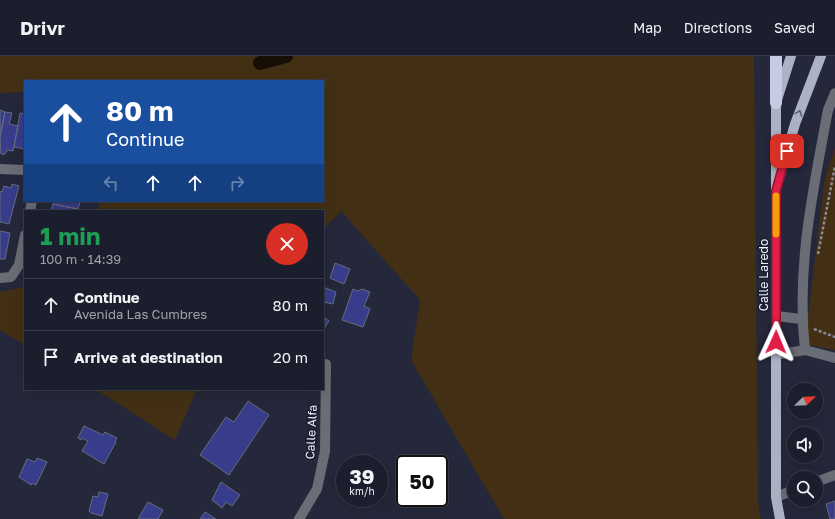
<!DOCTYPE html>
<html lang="en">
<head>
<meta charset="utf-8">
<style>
	body { margin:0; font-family:"Golos Text",sans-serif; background:#282b38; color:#f1f3f6; height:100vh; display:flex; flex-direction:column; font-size:15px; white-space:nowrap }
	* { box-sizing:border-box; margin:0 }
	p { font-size:13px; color:#a0a2a9 }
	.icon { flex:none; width:22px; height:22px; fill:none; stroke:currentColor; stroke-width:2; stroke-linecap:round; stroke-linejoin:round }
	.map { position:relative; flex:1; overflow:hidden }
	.side { position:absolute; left:24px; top:154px; width:300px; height:180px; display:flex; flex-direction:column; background:#1b1e2c; border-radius:0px; box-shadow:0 4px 16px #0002,0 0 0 1px #393c48 }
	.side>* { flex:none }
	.guide { position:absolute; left:24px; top:24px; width:300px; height:122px; border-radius:0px; box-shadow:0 4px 16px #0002,0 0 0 1px #393c48; background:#1a4fa0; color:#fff; overflow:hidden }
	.needle { width:26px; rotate:67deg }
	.buttons { position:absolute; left:787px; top:327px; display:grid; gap:8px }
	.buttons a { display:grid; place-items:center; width:36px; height:36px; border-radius:50%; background:#1b1e2c; box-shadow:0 4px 16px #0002,0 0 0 1px #393c48; font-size:20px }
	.speed { position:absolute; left:336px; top:399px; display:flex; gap:8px; font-size:20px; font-weight:700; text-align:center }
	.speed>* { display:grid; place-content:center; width:52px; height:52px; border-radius:50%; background:#1b1e2c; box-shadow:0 4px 16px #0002,0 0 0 1px #393c48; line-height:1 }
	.speed small { font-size:10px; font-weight:400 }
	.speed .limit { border:2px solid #111; border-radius:6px; background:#fff; color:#111 }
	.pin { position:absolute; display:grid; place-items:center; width:34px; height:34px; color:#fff; margin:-17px; border-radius:8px; box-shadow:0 2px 6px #0006 }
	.me { position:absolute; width:44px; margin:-22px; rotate:1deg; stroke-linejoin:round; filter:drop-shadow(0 0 3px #0008) }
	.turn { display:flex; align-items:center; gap:14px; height:84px; padding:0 16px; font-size:18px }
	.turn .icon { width:52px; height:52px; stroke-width:2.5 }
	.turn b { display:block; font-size:28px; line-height:34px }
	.lanes { display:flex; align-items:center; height:38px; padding:0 16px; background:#0003; justify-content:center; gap:20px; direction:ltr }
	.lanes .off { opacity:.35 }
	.round { display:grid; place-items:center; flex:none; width:42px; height:42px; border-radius:21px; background:#282b38 }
	.headline { display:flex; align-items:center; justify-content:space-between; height:68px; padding:0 16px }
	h1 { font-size:24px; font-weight:700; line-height:30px; color:#1e9e55 }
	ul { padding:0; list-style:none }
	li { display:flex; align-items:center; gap:12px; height:52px; padding:0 16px; border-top:1px solid #393c48 }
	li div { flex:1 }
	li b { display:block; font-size:15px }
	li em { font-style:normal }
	header { display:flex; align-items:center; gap:24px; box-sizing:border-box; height:56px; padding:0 20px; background:#1b1e2c; border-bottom:1px solid #393c48 }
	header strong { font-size:19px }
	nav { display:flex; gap:22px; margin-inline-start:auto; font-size:14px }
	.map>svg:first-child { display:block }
	.green { fill:#433014 }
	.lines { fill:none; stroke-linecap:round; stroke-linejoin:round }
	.canal { stroke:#170f05; stroke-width:14 }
	.building { fill:#373d8a; stroke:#676b80 }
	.path { stroke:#888b9a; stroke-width:2.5; stroke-dasharray:3 2; stroke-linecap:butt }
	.minor { stroke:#6b6d76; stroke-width:10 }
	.major { stroke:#acb1c4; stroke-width:10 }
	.highway { stroke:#c6cce3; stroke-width:12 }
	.oneway { stroke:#5c6072 }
	.route-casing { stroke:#92132f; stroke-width:10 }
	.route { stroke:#e11d48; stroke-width:7 }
	.slow { stroke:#f59e0b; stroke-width:7 }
	.labels { text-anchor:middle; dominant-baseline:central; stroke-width:3; stroke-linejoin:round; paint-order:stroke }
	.street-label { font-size:12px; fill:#eceefb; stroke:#1b1e2f }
</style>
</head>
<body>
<header>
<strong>Drivr</strong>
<nav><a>Map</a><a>Directions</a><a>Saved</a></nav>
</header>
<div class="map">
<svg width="835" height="463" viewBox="0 0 835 463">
	<rect width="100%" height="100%" fill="#24283a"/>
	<path class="green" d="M0,0H754L758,448L761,463H504L411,304L420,244L341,155L323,174V155H98L100,145H323V25H25V36L0,37Z
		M835,91V294L805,288L824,127Z
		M25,231V289L0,274V236Z
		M95,333H197L175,384Z"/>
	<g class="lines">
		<path class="canal" d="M260,7L286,0"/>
	</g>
	<path class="building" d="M0,54L5,56L0,81Z
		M5,56L12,57L9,68L18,70L13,95L7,94L5,98H1L0,81Z
		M20,57L25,58V93L14,91Z
		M12,128L19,130L9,168L0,166V135L2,136L4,130L11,132Z
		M53,145H73L80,146L78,153L53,148Z
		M53,148L78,153V155H51Z
		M0,175L10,177L5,203H0Z
		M335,207L350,213L344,228L330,222Z
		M323,231L336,236L333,248L323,246Z
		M353,233L358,235L362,233L370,236L364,250L370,253L363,271L342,264Z
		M323,261L329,265L323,274Z
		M248,345L269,359L229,419L200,399L226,361L234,366Z
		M84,370L103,379L105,376L117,382L115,385L116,386L104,408L82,395L88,385L82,382L81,384L78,382Z
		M37,402L47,406L36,429L32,427L31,429L19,421L27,403L35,406Z
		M221,426L240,439L232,450L226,446L222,452L212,444Z
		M99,436L108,438L102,460L91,457L89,455L93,440L98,441Z
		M835,445V463H830L826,448Z
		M148,446L163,454L158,463H138Z
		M205,456L216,463H200Z"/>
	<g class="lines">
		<path class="path" d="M818,198L835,110
			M814,273L835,281"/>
		<path class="minor" d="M0,113L25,114
			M30,155L32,145
			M0,222L11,221L19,209L25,179
			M776,260L801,263
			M805,294C796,212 813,134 828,54L835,37
			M775,299L805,294L835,302
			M816,426L835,419
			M776,441L794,434
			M299,463L317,433L325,395L326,308"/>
		<path class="major" d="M779,123L795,68L821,0
			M780,463L776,441V47L791,0"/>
		<path class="highway" d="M776,47V0"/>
	</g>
	<defs><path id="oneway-chevron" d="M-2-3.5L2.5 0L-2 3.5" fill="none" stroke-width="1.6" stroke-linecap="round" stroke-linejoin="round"/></defs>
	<use class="oneway" href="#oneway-chevron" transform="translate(799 57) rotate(-70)"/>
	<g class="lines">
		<g class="route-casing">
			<path id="route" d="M776,286V135L787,95"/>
		</g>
		<use href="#route" class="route"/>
		<path class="slow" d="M776,140V178"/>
	</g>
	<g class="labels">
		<g class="street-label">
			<text transform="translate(763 219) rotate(-90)">Calle Laredo</text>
			<text transform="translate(311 376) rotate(-87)">Calle Alfa</text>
		</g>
	</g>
</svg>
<div class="buttons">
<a><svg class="needle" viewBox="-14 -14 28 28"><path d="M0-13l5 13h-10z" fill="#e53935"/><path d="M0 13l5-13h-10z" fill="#a0a2a9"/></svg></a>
<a><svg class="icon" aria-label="sound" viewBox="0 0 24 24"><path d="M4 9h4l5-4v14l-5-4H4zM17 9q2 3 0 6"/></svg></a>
<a><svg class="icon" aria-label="search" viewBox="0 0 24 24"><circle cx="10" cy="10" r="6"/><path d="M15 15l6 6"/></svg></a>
</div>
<div class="speed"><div>39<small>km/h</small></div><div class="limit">50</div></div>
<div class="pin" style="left:787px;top:95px;background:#d93025"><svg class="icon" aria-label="arrive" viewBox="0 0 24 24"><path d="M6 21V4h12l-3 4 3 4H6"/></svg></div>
<svg class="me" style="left:776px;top:286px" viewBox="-20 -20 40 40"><path d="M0-17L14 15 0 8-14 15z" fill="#e11d48" stroke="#fff" stroke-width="4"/></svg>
<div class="guide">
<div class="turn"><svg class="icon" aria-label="ahead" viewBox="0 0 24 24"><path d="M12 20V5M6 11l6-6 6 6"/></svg><div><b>80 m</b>Continue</div></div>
<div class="lanes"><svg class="icon off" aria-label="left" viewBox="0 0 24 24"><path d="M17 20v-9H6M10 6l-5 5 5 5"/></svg><svg class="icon" aria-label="ahead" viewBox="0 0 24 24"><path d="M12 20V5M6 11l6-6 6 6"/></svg><svg class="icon" aria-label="ahead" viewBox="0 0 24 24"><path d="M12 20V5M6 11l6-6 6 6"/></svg><svg class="icon off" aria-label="right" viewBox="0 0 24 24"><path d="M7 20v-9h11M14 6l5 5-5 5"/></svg></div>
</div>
<section class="side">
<div class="headline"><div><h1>1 min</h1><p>100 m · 14:39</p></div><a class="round" style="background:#d93025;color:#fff"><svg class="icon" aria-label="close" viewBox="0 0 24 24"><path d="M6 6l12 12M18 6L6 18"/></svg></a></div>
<ul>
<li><svg class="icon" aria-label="ahead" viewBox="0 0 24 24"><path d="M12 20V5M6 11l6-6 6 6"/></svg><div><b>Continue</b><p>Avenida Las Cumbres</p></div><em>80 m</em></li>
<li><svg class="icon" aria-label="arrive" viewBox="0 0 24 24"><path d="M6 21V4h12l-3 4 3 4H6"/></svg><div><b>Arrive at destination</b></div><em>20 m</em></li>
</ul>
</section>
</div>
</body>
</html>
